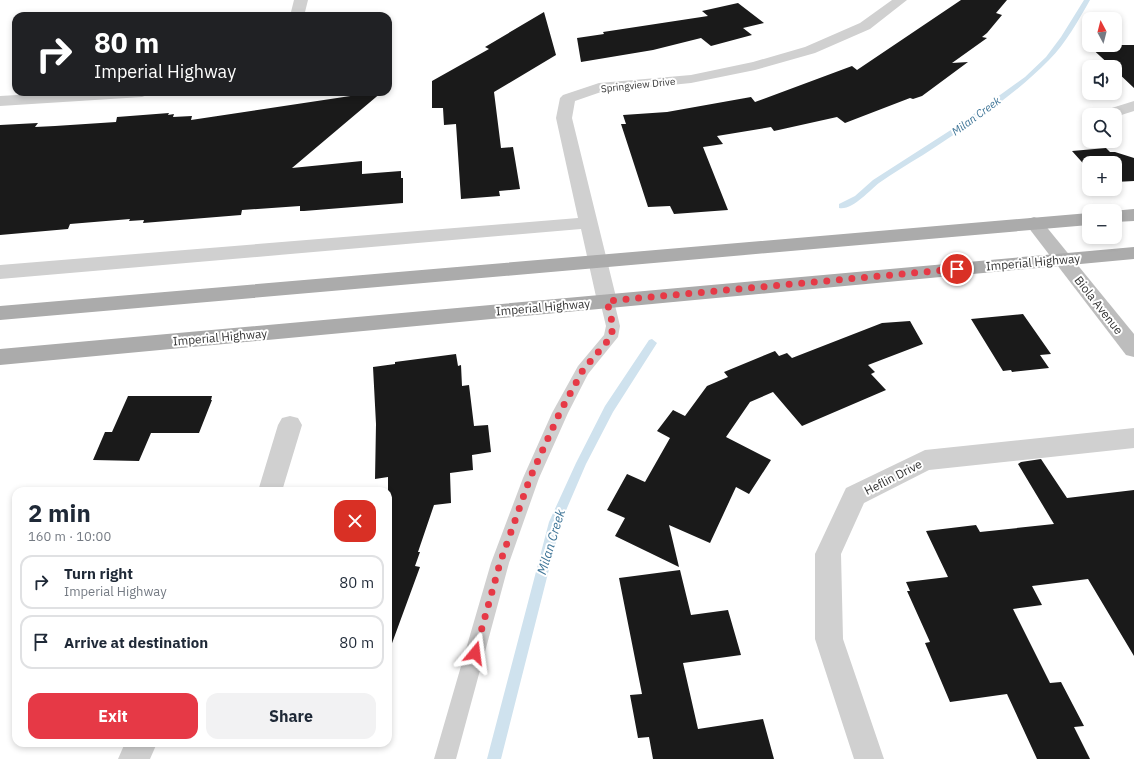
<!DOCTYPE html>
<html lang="en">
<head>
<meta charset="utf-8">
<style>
	body { margin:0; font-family:"IBM Plex Sans",sans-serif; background:#f2f2f3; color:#1f2937; height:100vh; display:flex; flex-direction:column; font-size:15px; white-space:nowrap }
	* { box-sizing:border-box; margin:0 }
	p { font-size:13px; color:#747a83 }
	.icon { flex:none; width:22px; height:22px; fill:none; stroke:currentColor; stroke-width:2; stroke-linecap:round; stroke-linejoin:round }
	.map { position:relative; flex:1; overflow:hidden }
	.drawer { position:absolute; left:12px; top:487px; width:380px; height:260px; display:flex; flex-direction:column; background:#fff; border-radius:12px; box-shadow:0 2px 6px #0003 }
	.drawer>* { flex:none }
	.banner { position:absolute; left:12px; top:12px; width:380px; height:84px; border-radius:12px; box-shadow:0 2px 6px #0003; background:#202124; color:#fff; overflow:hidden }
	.needle { width:26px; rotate:353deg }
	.tools { position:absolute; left:1082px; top:12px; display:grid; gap:8px }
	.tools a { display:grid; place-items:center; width:40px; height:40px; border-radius:8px; background:#fff; box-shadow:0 2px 6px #0003; font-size:20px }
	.pin { position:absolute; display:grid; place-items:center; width:34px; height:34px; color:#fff; margin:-17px; border:2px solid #fff; border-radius:50%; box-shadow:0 1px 4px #0007 }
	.me { position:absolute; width:44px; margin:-22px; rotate:16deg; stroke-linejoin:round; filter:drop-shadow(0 0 3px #0008) }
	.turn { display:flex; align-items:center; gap:14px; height:84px; padding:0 16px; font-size:18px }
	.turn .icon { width:52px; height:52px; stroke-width:2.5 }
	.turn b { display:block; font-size:28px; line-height:34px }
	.round { display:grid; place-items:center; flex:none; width:42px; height:42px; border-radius:12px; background:#f2f2f3 }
	.headline { display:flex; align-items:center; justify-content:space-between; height:68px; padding:0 16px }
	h1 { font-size:24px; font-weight:800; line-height:30px }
	.primary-button { display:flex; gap:8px; margin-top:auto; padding:8px 16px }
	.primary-button a { flex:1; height:46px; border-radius:12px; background:#e63946; color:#fff; font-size:16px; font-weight:800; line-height:46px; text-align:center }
	.primary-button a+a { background:#f2f2f3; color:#1f2937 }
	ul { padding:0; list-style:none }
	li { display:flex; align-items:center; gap:12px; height:54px; margin:0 8px 6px; padding:0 8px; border:2px solid #e0e1e3; border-radius:12px }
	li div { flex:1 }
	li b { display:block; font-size:15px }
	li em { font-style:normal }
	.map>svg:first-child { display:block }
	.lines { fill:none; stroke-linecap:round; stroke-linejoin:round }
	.stream { fill:#cfe2ee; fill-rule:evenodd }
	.building { fill:#1a1a1a }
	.lane { fill:#d0d0d0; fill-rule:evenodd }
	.street { fill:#d0d0d0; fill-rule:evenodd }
	.secondary { fill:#bdbdbd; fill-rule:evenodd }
	.primary { fill:#ababab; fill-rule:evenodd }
	.route { stroke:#e63946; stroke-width:7; stroke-dasharray:0 12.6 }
	.labels { text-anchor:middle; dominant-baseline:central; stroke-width:4; stroke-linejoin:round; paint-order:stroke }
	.far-street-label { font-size:10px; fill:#333; stroke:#fff }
	.far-water-label { font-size:11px; font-style:italic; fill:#3f7597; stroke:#fff }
	.street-label { font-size:12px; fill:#333; stroke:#fff }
	.water-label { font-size:13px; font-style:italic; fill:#3f7597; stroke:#fff }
</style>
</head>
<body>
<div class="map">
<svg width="1134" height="759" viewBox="0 0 1134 759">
	<rect width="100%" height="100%" fill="#fff"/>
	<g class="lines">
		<path class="stream" d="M1084,0H1090C1078,21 1066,43 1049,60C1013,97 966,127 923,155C908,164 893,173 879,183C870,190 852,211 839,208V204L855,196L873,180L957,126L1025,77L1046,57L1061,37Z
			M652,339L657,343L613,412L586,464L561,522L501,759H487L549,522L576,463L605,406L649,340Z"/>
	</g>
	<path class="building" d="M961,0H1007L996,13L1002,15L987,33L982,37L987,38L952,63L968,62L922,96L913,99L910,98L845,123L837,117L774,131L771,127L717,136L723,144L703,147L728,210L674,214L670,206L648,207L621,124H626L623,115L667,112L751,97L755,102L852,66L857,70Z
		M738,3L764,23L743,28L752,35L711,46L701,38L653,50L581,62L577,38L604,34L603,32L708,16L702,11Z
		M544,12L556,55L494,92L501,148L513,147L520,189L499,191L500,196L461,199L456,124L444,125L443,108H432V81L489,49L485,47Z
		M1088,45H1134V88L1115,70V67H1112Z
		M377,92H382L292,168L362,161V174L401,171V178H403V203L304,211H300V206L242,210L241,215L143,223L144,220L129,221L130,219L70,224L68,229L0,235V125L38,123L35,127L55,126L116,122L117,117L169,113L168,115L174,114L173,117L192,116L191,120Z
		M1106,148L1110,152H1115L1134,158V181L1115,182V163H1089V170L1072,151Z
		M1023,314L1051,354L1040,355L1049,368L1012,372L1011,370L1003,371L971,319Z
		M910,321L923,344L868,365L875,372L871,374L886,390L802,426L773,392L750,402L726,437L771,460L749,494L736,487L710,543L669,525L679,567L615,536L625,518L607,510L627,474L645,482L670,438L657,431L673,410L685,416L707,386L728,377L724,372L775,351L779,356L787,353L792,358L882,323Z
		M456,354L458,366L461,365L462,386L469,385L474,426L488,425L491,452L472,455L473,470L450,473L451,503L434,505L418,552H420L415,566L420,567L391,646L388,645V477L375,479L376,424L373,367L395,364V362Z
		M128,396H212L211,400H212L199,433H151L139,461L93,460L105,432H112Z
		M1041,459L1067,498L1134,490V656L1088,579L1032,586L1042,605L1013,609L1050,683L1061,682L1084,726L1074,727L1090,759H1037L1007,694L950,702L925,643L930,642L907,591H910L906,582L948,577L926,531L976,525L980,532L1054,524L1018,464L1021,462Z
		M680,570L691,615L728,610L741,655L683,663L698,729L763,719L774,759H653L649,737L638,738L630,695L642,694L619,578Z"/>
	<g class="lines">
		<path class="lane" d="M607,296L612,298L614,301L620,326L618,337L588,374L568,413L539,478L509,563L456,759H434L491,563L523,478L552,413L578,366L604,335L606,326L600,301L602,298Z"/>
		<path class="street" d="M294,0H308L304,16H290Z
			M892,0H907L870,29L815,53L755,70L691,83L601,92L575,101L572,118L617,301L614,306L607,308L600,306L597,301L581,229L0,279V265L578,218L556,118L560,98L563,95L599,83L691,75L753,62L805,47L860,23Z
			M69,92H150L147,95L142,97L0,106V96Z
			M1134,101V111L1115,117V115H1097L1099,112Z
			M290,416L298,418L302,425L282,491H258L278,425L282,418Z
			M1134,428V448L929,470L864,503L841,554L843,639L884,759H854L815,639V554L846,488L925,450Z
			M125,743H157L150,759H118Z"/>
		<path class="secondary" d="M1034,217L1040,219L1134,334V357L1126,355L1028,227L1025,223L1028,219Z"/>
		<path class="primary" d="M1134,209V221L1115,222V211H1112Z
			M1089,213V225L0,320V306Z
			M1134,247V259L0,365V349Z"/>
	</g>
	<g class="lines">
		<path class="route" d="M475,653L500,563L530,478L560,412L583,370L611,337L613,326L607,301L957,269"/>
	</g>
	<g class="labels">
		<g class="far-street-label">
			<text transform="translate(638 85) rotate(-6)">Springview Drive</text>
		</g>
		<g class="far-water-label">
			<text transform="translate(976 116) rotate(-36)">Milan Creek</text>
		</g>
		<g class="street-label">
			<text transform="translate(1033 262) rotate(-5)">Imperial Highway</text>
			<text transform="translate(1099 305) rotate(52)">Biola Avenue</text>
			<text transform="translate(543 307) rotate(-5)">Imperial Highway</text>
			<text transform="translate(220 337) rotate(-5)">Imperial Highway</text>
			<text transform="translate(893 477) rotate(-27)">Heflin Drive</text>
		</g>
		<g class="water-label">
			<text transform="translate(551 542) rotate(-73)">Milan Creek</text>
		</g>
	</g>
</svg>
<div class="tools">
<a><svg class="needle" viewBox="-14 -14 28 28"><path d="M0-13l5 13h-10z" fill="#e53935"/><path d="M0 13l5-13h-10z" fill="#747a83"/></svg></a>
<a><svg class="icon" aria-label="sound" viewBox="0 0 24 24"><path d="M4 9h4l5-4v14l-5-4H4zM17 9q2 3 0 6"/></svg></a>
<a><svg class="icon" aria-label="search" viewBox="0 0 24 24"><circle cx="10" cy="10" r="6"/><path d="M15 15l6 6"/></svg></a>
<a>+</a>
<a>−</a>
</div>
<div class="pin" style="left:957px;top:269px;background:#d93025"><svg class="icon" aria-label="arrive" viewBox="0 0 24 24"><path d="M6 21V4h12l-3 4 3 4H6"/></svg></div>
<svg class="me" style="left:475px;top:653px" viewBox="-20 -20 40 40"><path d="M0-17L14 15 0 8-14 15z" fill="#e63946" stroke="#fff" stroke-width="4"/></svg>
<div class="banner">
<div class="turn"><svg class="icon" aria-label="right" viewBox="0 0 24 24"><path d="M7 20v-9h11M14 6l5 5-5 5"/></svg><div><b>80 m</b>Imperial Highway</div></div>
</div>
<section class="drawer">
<div class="headline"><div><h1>2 min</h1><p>160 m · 10:00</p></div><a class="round" style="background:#d93025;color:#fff"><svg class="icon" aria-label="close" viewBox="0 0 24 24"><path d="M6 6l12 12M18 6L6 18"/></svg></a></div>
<ul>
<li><svg class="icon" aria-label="right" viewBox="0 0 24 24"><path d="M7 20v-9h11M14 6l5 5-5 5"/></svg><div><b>Turn right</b><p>Imperial Highway</p></div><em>80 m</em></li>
<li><svg class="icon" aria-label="arrive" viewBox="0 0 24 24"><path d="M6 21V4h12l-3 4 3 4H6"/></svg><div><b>Arrive at destination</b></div><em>80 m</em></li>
</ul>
<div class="primary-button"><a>Exit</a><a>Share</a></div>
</section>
</div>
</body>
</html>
